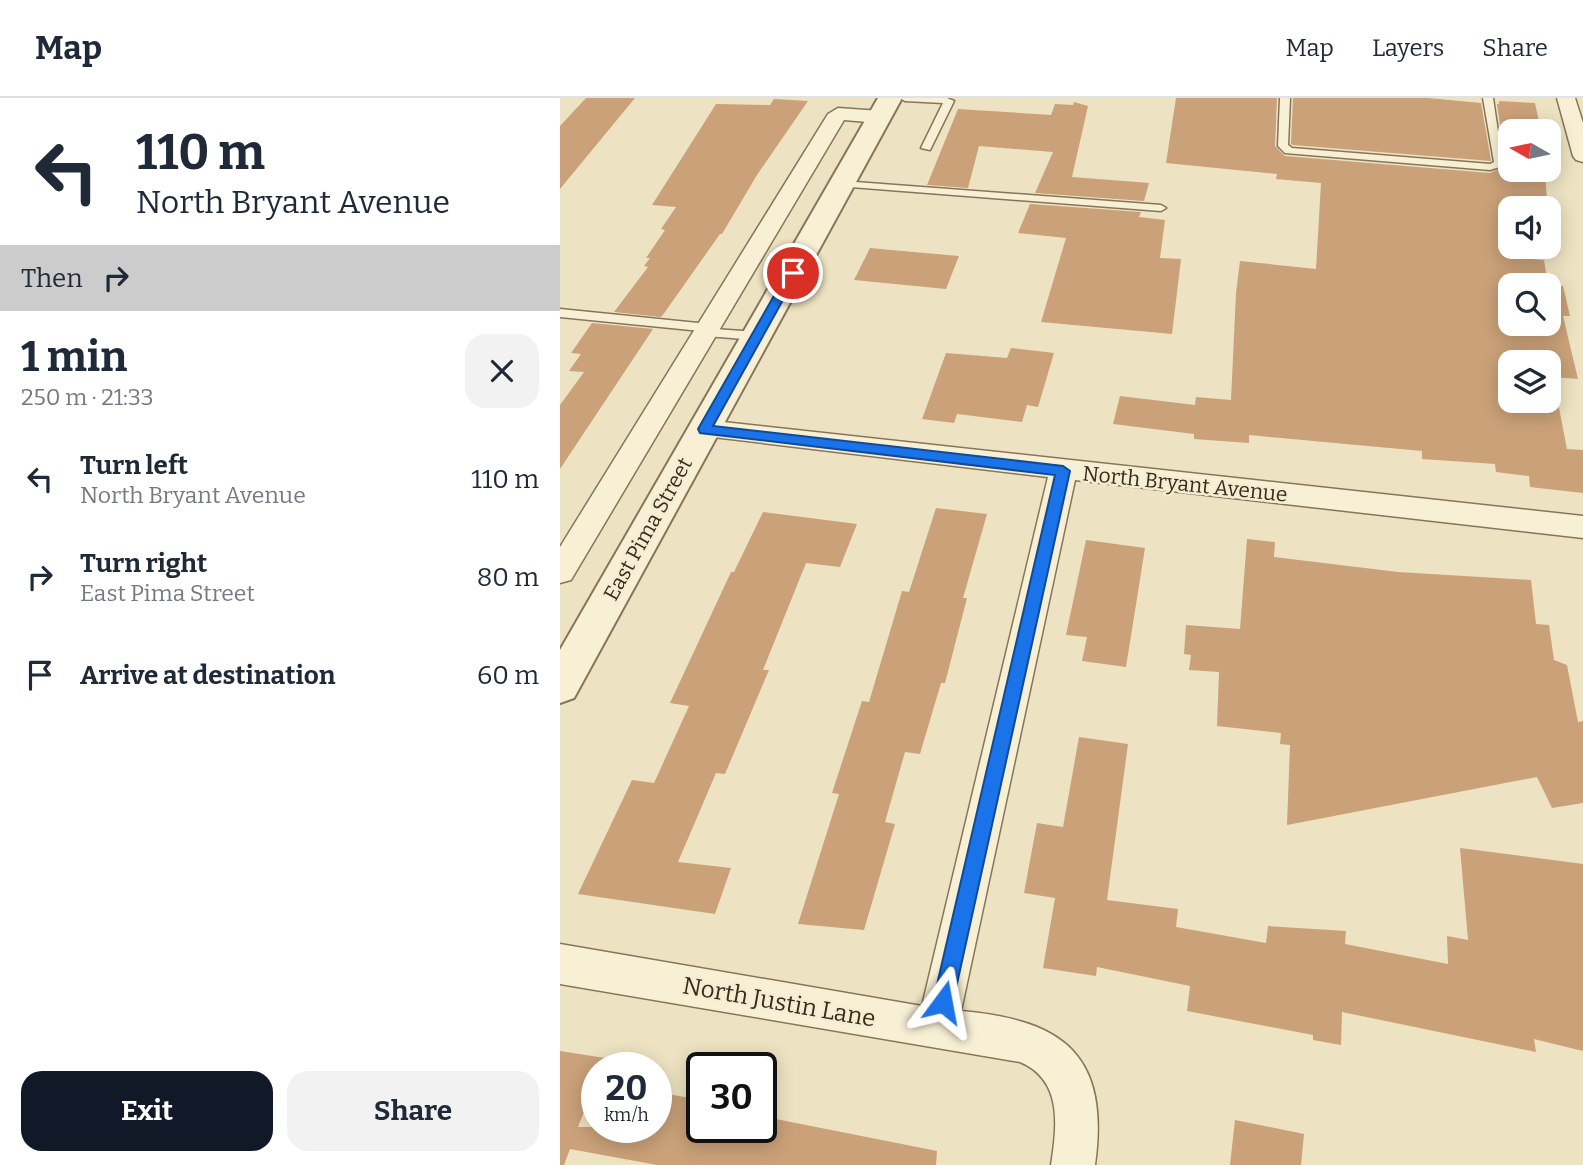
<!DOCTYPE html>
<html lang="en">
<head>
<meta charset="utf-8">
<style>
	body { margin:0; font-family:Bitter,serif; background:#f2f2f3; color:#1f2937; height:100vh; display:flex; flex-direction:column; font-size:26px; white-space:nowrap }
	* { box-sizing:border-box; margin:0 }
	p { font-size:23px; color:#747a83 }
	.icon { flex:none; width:38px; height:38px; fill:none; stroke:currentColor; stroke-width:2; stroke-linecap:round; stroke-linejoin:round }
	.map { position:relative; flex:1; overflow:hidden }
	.details { display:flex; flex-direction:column; background:#fff; width:560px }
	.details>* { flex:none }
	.hud { background:#fff; color:#1f2937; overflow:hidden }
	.needle { width:46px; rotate:279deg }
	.buttons { position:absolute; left:938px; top:21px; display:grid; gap:14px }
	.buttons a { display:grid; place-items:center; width:63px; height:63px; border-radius:14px; background:#fff; box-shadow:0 4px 18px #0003; font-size:35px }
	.speed { position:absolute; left:21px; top:954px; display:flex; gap:14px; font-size:35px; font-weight:700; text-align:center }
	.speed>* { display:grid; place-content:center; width:91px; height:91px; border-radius:50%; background:#fff; box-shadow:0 4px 18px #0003; line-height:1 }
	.speed small { font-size:18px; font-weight:400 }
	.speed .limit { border:4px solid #111; border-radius:10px; background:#fff; color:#111 }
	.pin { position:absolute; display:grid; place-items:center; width:60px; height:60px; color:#fff; margin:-30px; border:4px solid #fff; border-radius:50%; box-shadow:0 2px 7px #0007 }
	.me { position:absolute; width:77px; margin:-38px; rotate:13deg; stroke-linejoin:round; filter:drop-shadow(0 0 5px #0008) }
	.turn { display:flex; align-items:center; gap:24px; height:147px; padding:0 21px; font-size:32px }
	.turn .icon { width:91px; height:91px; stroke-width:2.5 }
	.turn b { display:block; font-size:49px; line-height:60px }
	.then { display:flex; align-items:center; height:66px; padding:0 21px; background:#0003; gap:14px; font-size:26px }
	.round { display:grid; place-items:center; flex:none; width:74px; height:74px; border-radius:21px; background:#f2f2f3 }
	.head { display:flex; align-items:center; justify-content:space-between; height:119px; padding:0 21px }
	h1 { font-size:42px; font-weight:700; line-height:52px }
	.primary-button { display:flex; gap:14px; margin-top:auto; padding:14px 21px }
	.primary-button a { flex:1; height:80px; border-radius:21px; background:#111827; color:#fff; font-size:28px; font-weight:700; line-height:80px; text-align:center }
	.primary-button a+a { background:#f2f2f3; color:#1f2937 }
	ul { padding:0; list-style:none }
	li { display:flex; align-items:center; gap:21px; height:98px; padding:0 21px }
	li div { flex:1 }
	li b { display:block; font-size:26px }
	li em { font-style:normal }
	header { display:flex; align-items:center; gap:42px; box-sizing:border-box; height:98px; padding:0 35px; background:#fff; border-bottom:2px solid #e0e1e3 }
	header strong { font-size:33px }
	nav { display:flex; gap:38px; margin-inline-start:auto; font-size:24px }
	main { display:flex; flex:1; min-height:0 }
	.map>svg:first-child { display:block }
	.building { fill:#caa179; fill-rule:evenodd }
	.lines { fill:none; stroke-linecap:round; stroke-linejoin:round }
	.service-casing { stroke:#86755a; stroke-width:3 }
	.minor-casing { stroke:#86755a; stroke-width:3 }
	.tertiary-casing { stroke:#86755a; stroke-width:4 }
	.service { fill:#f8f0d5; fill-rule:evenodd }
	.minor { fill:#f8f0d5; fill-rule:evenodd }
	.tertiary { fill:#f8f0d5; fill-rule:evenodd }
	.route { fill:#1a73e8; stroke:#114b97; stroke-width:2 }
	.labels { text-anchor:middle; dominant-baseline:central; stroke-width:5; stroke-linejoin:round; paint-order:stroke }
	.street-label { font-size:21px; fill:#372c1e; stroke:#f5edd2 }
	.near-street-label { font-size:24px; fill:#372c1e; stroke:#f5edd2 }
</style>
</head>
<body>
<header>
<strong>Map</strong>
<nav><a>Map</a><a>Layers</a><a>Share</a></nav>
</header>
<main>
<section class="details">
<div class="hud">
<div class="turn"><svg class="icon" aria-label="left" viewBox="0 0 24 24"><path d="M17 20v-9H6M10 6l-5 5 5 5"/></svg><div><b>110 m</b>North Bryant Avenue</div></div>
<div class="then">Then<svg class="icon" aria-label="right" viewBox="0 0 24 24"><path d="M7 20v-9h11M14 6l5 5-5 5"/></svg></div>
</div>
<div class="head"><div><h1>1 min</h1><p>250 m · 21:33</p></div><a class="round"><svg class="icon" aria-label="close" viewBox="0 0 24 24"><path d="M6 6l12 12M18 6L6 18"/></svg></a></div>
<ul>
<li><svg class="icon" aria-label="left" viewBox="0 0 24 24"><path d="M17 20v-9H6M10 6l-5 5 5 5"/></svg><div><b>Turn left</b><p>North Bryant Avenue</p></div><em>110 m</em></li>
<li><svg class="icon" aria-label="right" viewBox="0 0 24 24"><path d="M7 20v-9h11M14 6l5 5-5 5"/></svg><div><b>Turn right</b><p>East Pima Street</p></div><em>80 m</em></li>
<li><svg class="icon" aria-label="arrive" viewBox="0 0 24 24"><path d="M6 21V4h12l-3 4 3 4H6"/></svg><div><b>Arrive at destination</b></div><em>60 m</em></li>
</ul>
<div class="primary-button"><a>Exit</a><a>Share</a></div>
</section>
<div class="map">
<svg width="1023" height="1067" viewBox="0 0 1023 1067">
	<rect width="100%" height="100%" fill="#ede3c2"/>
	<path class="building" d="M26,0H75L0,91V28Z
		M616,0H717L715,48L725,58L930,75L946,68L937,6H939V3L975,5L981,33H950V72H985L987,104L950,101V159L984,162L988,187L1003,188L1010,218H1003L1018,281L993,279L1007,351L1023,352V395L970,389L969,378L936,374L935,366L862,361V353L689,337V345L634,341V336L553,326L560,298L635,307L636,299L671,302L676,195L680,163L756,171L761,85L716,81L717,76L606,65ZM950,187H989V226H950ZM950,264H989V303H950Z
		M733,0H868L921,5L931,63L733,47L731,46Z
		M214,1L248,3L197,77L162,136H160L105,214L101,219L54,214L88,169L84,168L90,160H86L105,132L101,131L116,109L92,107L156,6L210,7Z
		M514,4L528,8L512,79L589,85L584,103L475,95L493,54L419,48L408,90L367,87L398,11L491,17L495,6L513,7Z
		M470,106L581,114L579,119L605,122L600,160L621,161L612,236L481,224L506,140L458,135Z
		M310,150L331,152L399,158L386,191L294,182Z
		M32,225L93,231L0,371V307L24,274L9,273L21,256L11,255Z
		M451,250L494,255L478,309L467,307L462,324L397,316L394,325L362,321L386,255L447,260Z
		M376,410L427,416L403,500H407L385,585H381L360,656L345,654L325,724L335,726L304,832L238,826L279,696L272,695L302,603L309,604L342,493L349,494Z
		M203,414L297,426L280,469L246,465L203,572H209L165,676L156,675L118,764L171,770L155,816L18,796L72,682L94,685L129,608L110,605L171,474H174Z
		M687,441L715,444L714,459L838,474L971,482L976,526L989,527L994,562L1007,567L1018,624L1023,623V705L992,710L977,679L727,727L730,647L720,646L721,635L657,628L659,574L629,572L631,557L624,556L626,527L680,531Z
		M526,442L585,450L566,569L522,563L527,539L506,537Z
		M519,639L568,646L547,802L618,811L616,829L706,845L708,828L786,833L785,846L888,866L887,838L908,842L900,750L1023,766V953L974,941L976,954L782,914L781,947L753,942V937L627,913L630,888L537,869L536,878L483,870L495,800L464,795L477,725L503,729Z
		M0,953L45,960L41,970H37V981L18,1029H96V994L142,1002V1029H201V1018L377,1053L376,1067H97L10,1051L4,1067H0Z
		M675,1022L744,1036L741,1067H670Z"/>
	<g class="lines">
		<g class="service-casing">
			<path id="service" d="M340,0H387L394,3L370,52L361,50L383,5L345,3Z
				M720,0H730L728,47L732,50L930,66L934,64L923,0H933L943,68L930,72L725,55L718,48Z
				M282,83L601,107L606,110L601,113L278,88L277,86Z
				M0,211L148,226L154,231L197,234L203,238L197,242L146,238L142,237L141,233L0,219Z"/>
		</g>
		<g class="minor-casing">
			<path id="minor" d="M997,0H1015L1023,25V64L1016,62L1013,58Z
				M278,10L320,13L330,19L320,25L284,22L11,482L0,485V449L268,16Z
				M145,322L1023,418V440L515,382L401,913C505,922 550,958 535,1067H491C497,1028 503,982 460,964L0,886V846L362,908L488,379L136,337L132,331L136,325Z"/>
		</g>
		<g class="tertiary-casing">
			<path id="tertiary" d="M318,0H342L14,600L0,605V552Z"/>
		</g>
		<use href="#service" class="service"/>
		<use href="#minor" class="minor"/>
		<use href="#tertiary" class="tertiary"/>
	</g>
	<path class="route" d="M233,171L238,175L153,328L503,368L510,373L393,904L390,911L383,914L376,911L373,904L495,377L140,335L138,331L227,175Z"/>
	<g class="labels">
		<g class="street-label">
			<text transform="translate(625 386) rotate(6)">North Bryant Avenue</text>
			<text transform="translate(88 431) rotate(-61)">East Pima Street</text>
		</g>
		<g class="near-street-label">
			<text transform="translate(219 904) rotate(10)">North Justin Lane</text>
		</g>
	</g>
</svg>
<div class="buttons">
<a><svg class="needle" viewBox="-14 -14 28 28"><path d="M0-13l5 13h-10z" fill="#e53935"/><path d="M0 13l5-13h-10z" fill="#747a83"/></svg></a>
<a><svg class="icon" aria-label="sound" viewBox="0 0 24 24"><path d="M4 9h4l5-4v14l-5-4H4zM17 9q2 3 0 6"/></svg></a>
<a><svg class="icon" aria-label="search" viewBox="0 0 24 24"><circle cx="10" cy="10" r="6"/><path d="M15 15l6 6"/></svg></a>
<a><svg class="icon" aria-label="layers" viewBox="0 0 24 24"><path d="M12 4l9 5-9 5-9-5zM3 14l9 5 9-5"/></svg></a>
</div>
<div class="speed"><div>20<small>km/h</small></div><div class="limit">30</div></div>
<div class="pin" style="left:233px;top:175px;background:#d93025"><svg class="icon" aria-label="arrive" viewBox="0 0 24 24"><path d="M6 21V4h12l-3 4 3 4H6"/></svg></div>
<svg class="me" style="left:383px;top:904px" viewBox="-20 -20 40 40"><path d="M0-17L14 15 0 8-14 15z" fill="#1a73e8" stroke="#fff" stroke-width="4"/></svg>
</div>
</main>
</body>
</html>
